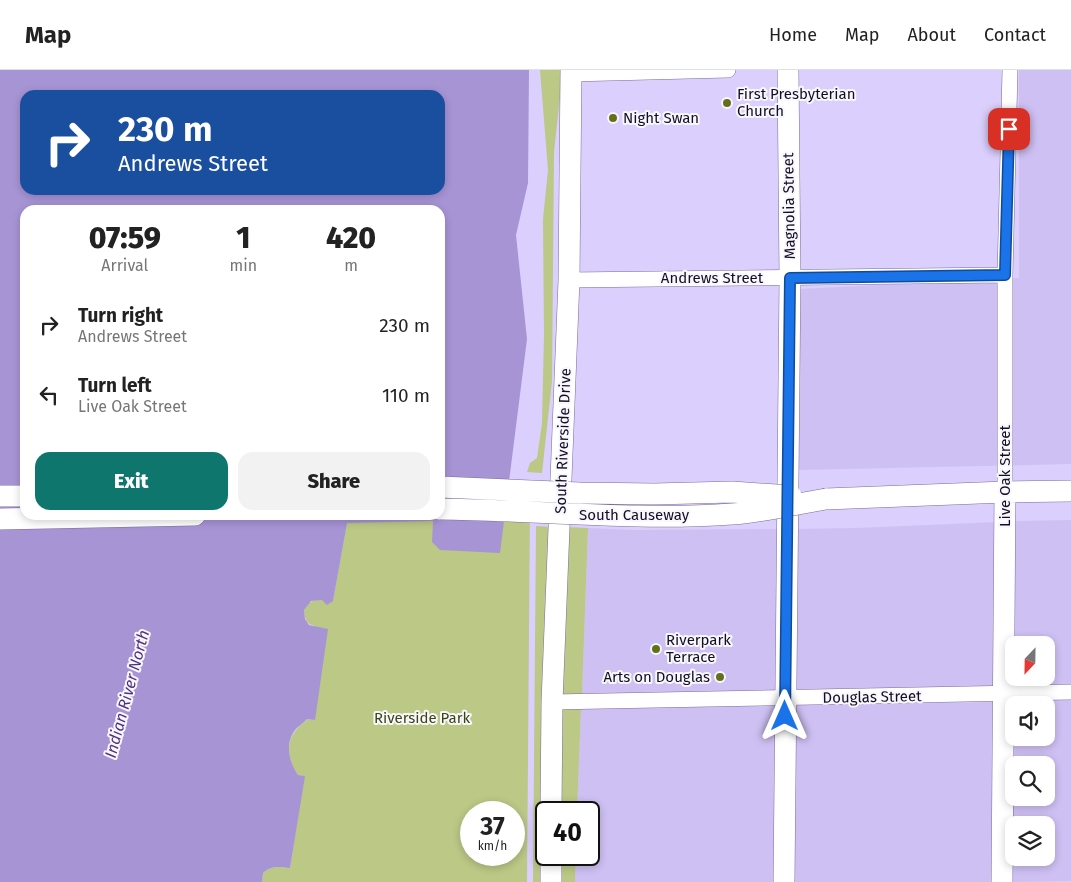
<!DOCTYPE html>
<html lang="en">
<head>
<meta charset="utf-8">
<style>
	body { margin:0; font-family:"Fira Sans",sans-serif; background:#f2f2f2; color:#222; height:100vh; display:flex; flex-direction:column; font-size:19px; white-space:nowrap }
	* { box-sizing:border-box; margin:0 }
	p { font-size:16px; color:#767676 }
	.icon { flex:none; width:28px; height:28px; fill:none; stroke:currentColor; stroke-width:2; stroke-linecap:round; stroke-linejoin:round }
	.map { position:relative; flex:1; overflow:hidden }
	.details { position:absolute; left:20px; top:135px; width:425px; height:315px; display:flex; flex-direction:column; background:#fff; border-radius:15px; box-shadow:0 2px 8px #0003 }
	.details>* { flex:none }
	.top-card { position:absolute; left:20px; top:20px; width:425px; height:105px; border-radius:15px; box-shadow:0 2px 8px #0003; background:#1a4fa0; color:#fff; overflow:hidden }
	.needle { width:32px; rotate:202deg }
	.buttons { position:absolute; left:1005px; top:566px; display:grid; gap:10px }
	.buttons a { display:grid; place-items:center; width:50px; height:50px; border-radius:10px; background:#fff; box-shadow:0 2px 8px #0003; font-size:25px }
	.speed { position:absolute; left:460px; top:731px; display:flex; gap:10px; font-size:25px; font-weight:700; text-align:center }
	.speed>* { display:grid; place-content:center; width:65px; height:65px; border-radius:50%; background:#fff; box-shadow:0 2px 8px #0003; line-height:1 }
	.speed small { font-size:12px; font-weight:400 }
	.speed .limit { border:2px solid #111; border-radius:8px; background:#fff; color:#111 }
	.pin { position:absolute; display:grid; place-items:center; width:42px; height:42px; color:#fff; margin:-21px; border-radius:10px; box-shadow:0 2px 8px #0006 }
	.me { position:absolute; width:55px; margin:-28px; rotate:0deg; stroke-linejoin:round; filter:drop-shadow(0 0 4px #0008) }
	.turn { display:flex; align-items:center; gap:18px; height:105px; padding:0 15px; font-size:22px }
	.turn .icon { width:65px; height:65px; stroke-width:2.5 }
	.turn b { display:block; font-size:35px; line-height:42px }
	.eta { display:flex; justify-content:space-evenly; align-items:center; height:85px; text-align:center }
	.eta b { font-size:30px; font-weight:800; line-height:35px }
	.action { display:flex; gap:10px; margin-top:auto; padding:10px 15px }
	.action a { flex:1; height:58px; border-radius:15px; background:#0f766e; color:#fff; font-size:20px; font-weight:800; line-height:58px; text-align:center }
	.action a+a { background:#f2f2f2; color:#222 }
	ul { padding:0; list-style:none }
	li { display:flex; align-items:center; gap:15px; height:70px; padding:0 15px }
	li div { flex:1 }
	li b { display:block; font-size:19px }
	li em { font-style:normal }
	header { display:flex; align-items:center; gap:30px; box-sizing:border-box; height:70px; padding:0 25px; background:#fff; border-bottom:1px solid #e0e0e0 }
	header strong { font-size:24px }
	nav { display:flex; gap:28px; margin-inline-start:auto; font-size:18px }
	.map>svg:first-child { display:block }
	.built { fill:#cec0f3; fill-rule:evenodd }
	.green { fill:#bbc886; fill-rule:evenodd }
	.water { fill:#a794d5; fill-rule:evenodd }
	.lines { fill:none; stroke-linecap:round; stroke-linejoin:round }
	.street-casing { stroke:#7a6b9e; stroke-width:16 }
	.secondary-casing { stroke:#7a6b9e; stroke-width:22 }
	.street { stroke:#fff; stroke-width:15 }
	.secondary { stroke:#fff; stroke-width:21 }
	.secondary-bridge-casing { stroke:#7a6b9e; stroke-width:22; stroke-linecap:butt }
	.secondary-bridge { stroke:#fff; stroke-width:21 }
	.route-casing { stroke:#114b97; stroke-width:12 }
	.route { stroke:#1a73e8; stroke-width:9 }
	.poi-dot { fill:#636f19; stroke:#f8f7fd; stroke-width:2 }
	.labels { text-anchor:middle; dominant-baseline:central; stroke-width:4; stroke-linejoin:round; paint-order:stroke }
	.poi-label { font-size:15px; fill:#140e21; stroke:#f8f7fd; text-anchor:start }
	.street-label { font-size:15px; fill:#140e21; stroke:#f8f7fd }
	.park-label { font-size:15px; fill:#3d440f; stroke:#f8f7fd }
	.water-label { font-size:16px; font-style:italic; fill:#4d317e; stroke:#f8f7fd }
</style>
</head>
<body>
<header>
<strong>Map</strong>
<nav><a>Home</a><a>Map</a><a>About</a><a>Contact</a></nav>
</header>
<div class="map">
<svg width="1071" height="812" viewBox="0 0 1071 812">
	<rect width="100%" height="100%" fill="#dbcffd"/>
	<path class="built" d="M1019,0H1071V394L798,400L800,219L1019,208Z
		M1071,450V615L1010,617L1012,451ZM1014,575H1046V608H1014Z
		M998,452L996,617L792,621L794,459L857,458Z
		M588,458L632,460L781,459L779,621L582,624Z
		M1071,629V811L1009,812L1010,631ZM1014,635H1046V668H1014ZM1014,695H1046V728H1014ZM1014,755H1046V788H1014Z
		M996,632L995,812H791L792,635Z
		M779,636L778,812H575L576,785H589V742H577L581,638Z"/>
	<path class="green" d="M540,0H563L554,82L552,311L542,403L527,402L530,393L537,388L542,353L544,266L543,149L548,100Z
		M530,434L527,812H262L263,803C272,795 279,797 290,798L304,706L298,705C285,686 285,665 306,651L307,649L315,650V556C306,554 305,549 304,540C310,527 321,530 333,531L348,445H440ZM471,742H514V785H471Z
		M536,456L553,457L545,639L544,812H533Z
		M566,457L588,458L582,624H559Z
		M581,638L577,742H558L559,639Z
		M558,785H576L575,812H557Z"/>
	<path class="water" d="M0,0H529L528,113L516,165L527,269L500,483L440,480L432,472L433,451L347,453L333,531L327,535L322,530L311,531L304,540L305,549L309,555L328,559L315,650L307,649C303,654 296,657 293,663C285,677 290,693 298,705L305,706L290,798C279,797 272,795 263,803L262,812H0ZM25,25H440V120H25ZM25,140H440V445H25Z"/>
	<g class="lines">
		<g class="street-casing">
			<path id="street" d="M571,4L728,0
				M569,210L1005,205
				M1005,422V205L1010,0
				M552,632L1071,622"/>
		</g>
		<g class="secondary-casing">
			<path id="secondary" d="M0,426H25
				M826,429L1005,422L1071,421
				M0,449L195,445
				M551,742L552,632L569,210L571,0
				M551,812V785
				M784,812L790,208L788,0
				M1002,812L1005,422"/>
		</g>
		<use href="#street" class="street"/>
		<use href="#secondary" class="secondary"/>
		<g class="secondary-bridge-casing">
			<path id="secondary-bridge" d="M440,417L580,423L654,424L732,422L791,426
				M440,439C537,440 635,451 732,444C764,442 795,434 826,429"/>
		</g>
		<use href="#secondary-bridge" class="secondary-bridge"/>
	</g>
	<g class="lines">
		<g class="route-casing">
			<path id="route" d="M785,646L790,208L1005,205L1009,59"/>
		</g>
		<use href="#route" class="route"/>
	</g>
	<g class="poi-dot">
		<circle cx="727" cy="33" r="5"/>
		<circle cx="613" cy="48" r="5"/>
		<circle cx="656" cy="579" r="5"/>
		<circle cx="720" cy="607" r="5"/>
	</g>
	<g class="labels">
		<g class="poi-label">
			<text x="737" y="24">First Presbyterian<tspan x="737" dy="17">Church</tspan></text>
			<text x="623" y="48">Night Swan</text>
			<text x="666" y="570">Riverpark<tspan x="666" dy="17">Terrace</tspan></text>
			<text x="710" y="607" text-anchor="end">Arts on Douglas</text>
		</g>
		<g class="street-label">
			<text transform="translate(789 136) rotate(-91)">Magnolia Street</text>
			<text x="712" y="208">Andrews Street</text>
			<text transform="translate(563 371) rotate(-88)">South Riverside Drive</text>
			<text transform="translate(1005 406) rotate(-90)">Live Oak Street</text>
			<text x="634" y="445">South Causeway</text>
			<text transform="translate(872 627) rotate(-1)">Douglas Street</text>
		</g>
		<g class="park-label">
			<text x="422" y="648">Riverside Park</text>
		</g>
		<g class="water-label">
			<text transform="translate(127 624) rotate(-75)">Indian River North</text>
		</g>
	</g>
</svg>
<div class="buttons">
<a><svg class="needle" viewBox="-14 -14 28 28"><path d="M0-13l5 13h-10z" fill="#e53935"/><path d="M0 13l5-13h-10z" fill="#767676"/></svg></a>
<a><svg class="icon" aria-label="sound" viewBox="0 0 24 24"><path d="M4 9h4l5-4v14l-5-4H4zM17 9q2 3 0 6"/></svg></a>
<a><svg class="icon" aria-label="search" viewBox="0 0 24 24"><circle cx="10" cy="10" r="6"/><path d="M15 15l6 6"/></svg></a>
<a><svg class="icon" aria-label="layers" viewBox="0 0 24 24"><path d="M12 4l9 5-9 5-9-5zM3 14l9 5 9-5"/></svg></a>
</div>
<div class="speed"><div>37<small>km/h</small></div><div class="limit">40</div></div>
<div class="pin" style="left:1009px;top:59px;background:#d93025"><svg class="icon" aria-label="arrive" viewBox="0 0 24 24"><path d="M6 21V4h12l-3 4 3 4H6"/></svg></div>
<svg class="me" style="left:785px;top:646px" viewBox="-20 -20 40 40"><path d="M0-17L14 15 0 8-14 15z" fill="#1a73e8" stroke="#fff" stroke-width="4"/></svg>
<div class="top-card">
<div class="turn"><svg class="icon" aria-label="right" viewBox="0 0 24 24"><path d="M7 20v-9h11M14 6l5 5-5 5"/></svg><div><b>230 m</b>Andrews Street</div></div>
</div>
<section class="details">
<div class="eta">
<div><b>07:59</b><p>Arrival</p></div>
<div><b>1</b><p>min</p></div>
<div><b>420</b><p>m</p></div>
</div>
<ul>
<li><svg class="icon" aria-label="right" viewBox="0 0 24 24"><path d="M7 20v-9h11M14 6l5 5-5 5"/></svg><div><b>Turn right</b><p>Andrews Street</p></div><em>230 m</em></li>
<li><svg class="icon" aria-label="left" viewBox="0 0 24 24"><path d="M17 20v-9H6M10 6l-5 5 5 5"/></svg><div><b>Turn left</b><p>Live Oak Street</p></div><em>110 m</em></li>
</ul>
<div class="action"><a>Exit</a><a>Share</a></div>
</section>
</div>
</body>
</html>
